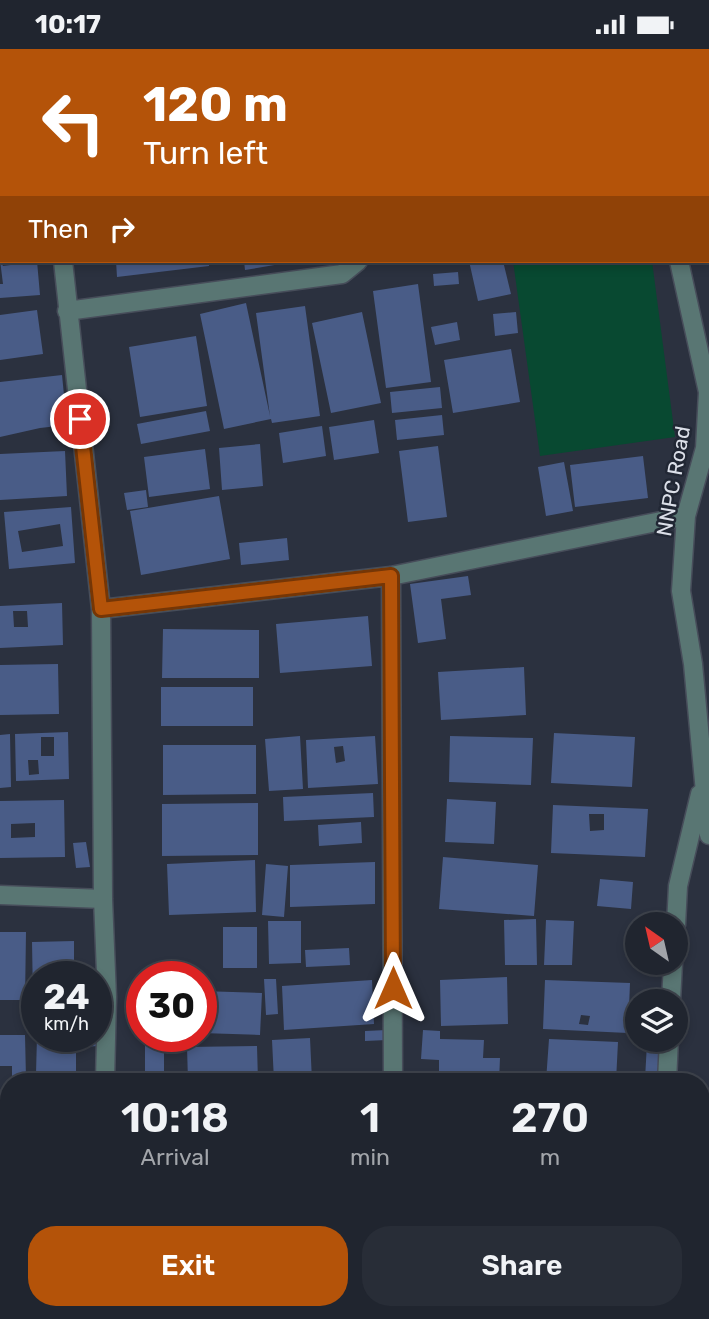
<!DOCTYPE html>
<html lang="en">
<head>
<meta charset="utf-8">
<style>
	body { margin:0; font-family:Rubik,sans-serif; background:#282d37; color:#f1f3f6; height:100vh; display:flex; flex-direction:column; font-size:26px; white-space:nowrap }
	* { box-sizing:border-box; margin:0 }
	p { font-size:23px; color:#a2a5aa }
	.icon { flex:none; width:38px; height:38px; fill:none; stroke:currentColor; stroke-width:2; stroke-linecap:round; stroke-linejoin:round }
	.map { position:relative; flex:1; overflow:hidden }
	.panel { position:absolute; left:0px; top:1024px; width:710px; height:247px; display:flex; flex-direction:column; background:#20252f; border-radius:28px 28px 0 0; box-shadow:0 4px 10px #0003,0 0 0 2px #3d424b }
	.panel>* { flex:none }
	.banner { position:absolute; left:0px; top:0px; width:710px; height:214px; box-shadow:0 4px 10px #0003,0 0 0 2px #3d424b; background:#b45309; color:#fff; overflow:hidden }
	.needle { width:46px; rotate:326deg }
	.tools { position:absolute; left:625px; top:863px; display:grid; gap:14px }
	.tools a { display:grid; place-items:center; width:63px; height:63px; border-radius:50%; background:#20252f; box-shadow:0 4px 10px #0003,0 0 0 2px #3d424b; font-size:35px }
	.speed { position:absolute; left:21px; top:912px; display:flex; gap:14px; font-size:35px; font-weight:700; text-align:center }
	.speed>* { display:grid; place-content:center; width:91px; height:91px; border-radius:50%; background:#20252f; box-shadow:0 4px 10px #0003,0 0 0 2px #3d424b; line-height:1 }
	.speed small { font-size:18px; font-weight:400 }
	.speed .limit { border:10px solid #d22; background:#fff; color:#111 }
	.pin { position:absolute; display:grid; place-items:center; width:60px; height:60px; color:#fff; margin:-30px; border:4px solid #fff; border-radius:50%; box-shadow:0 2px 7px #0007 }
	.me { position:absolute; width:77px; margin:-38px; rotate:0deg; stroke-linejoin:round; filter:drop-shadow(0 0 5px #0008) }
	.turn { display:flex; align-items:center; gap:24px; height:147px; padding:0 28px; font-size:32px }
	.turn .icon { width:91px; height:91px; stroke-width:2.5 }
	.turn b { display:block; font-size:49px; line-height:60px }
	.then { display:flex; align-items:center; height:66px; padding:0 28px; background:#0003; gap:14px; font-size:26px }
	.eta { display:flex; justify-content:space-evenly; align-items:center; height:119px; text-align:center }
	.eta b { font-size:42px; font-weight:600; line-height:49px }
	.button { display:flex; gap:14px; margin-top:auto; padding:14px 28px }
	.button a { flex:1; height:80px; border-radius:28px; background:#b45309; color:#fff; font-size:28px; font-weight:600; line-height:80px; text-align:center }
	.button a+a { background:#282d37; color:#f1f3f6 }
	.status { display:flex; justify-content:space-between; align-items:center; height:49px; padding:0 35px; background:#20252f; direction:ltr }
	.status svg { height:19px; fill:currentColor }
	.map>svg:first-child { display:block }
	.green { fill:#084931 }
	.building { fill:#495c87; fill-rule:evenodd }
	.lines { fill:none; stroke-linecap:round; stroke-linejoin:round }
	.minor-casing { stroke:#474d5a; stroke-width:21 }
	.minor { stroke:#597673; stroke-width:18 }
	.route-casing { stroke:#753606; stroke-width:18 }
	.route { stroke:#b45309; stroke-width:12 }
	.labels { text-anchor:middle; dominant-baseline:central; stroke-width:5; stroke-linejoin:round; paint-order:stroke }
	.street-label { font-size:21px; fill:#dbdfe8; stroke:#212734 }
</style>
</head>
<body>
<div class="status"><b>10:17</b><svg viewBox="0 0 49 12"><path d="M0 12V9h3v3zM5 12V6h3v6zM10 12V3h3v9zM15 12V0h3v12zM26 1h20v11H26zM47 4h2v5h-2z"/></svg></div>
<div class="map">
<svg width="709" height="1270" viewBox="0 0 709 1270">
	<rect width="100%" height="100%" fill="#2b313f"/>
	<path class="green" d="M513,212H652L675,388L540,407Z"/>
	<path class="building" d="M0,211L3,217L18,215L17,212H37L40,246L0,249V235H3Z
		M116,212H209V217L117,228Z
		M244,212H292V213L245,221Z
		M469,212H503L511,245L478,252Z
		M458,223L459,235L434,237L433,225Z
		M418,235L431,333L386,339L373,242Z
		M246,254L270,367L256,264L305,257L320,367L272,374L271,370L224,380L200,265Z
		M37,261L43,305L0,311V266Z
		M362,263L381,354L331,364L312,274Z
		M516,263L518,284L495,287L493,265Z
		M457,273L460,291L435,296L431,278Z
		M196,287L207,357L140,368L129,298Z
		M511,300L520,353L453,364L444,311Z
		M62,326L67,376L40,379L0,388V333Z
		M440,338L442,359L392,364L390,343Z
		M206,362L210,382L141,395L137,375Z
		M442,366L444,386L397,391L395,371Z
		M374,371L379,404L334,411L329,378Z
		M322,377L326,407L283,414L279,384Z
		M260,395L263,437L222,441L219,399Z
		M438,397L447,468L408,473L399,402Z
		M205,400L210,440L149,448L144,408Z
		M65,402L67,447L0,451V405Z
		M643,407L648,449L575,458L570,416Z
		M564,413L573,462L546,467L538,418Z
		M146,441L148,458L127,461L124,444Z
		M219,447L230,510L141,526L130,462Z
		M71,458L75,514L9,520L4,463ZM60,475L63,497L22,503L18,482Z
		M287,489L289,511L241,516L239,494Z
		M468,527L471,546L441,550L446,590L418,594L410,535Z
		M62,554L63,596L0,599V557ZM13,562H27L28,578H14Z
		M368,567L372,617L280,624L276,575Z
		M163,580L259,581V629H162Z
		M58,615L59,665L0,666V616Z
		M524,618L526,666L441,671L438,623Z
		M161,638H253V677H161Z
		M68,683L69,730L16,732L15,685ZM41,688H54V707H41ZM28,711H38L39,725L29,726Z
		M554,684L635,688L632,738L551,734Z
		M10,685L11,738L0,739V686Z
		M300,687L303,740L269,742L265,690Z
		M375,687L378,735L308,739L306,691ZM343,697L345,712L336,714L334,698Z
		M450,687L533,689L531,736L449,733Z
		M163,696H256V745L163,746Z
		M373,744L374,768L284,772L283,748Z
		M447,750L496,753L494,795L445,793Z
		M64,751L65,808L0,809V752ZM35,774V788L11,789V775Z
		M258,754V806L162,807V755Z
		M553,756L648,760L645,808L551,804ZM589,765H604V781L590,782Z
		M361,773L362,794L319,797L318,776Z
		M86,793L90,818L76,819L73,794Z
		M443,808L538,816L534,867L439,860Z
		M255,811L256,863L169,866L167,815Z
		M375,813V855L290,858V816Z
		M266,815L288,817L284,868L262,866Z
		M600,830L633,833L631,860L597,857Z
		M536,870L537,916H505L504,871Z
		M546,871L574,872L572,916H544Z
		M268,872H301V914L269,915Z
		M223,878H257V919H223Z
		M0,883H26L25,951H0Z
		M74,892V928H37V950H33L32,893Z
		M349,899L350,916L306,918L305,901Z
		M507,928L508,975L441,977L440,931Z
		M264,930H276L278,965L266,966Z
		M372,931L374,975L284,981L282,937Z
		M545,931L630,934L628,984L543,980ZM581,966L590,967L588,976L579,975Z
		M201,942L262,944L260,986L201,984ZM206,951H214V969L206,968Z
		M136,943H142V977H136Z
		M387,981V991L365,992V982Z
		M423,981L440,982V990L484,991L483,1009H500L499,1032H439V1011L421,1010Z
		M0,986H25L26,1029H12V1017H0Z
		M37,987H76V1025H36Z
		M81,987H98V997L82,998Z
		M145,989H164V1032H145Z
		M310,989L312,1032H274L272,991Z
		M549,990L618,993L616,1032H546Z
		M647,994L664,995L662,1031L645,1030Z
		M257,997L258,1032H188L187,998Z
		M0,1086H9V1129H0Z
		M0,1204H9V1252L0,1251Z
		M233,1262H259V1270H233Z
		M277,1262H367V1270H277Z
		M496,1262H534L533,1270H496Z
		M540,1262H617V1270H540Z"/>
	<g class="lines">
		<g class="minor-casing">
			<path id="minor" d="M39,0V2
				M335,0V2
				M626,0L627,2
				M63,212L101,560L103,850L107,948L105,1032
				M679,212L708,343L705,399L686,467L681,542L693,615L709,786
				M67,262L342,225L358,212
				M391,527L393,1032
				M101,560L391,527L686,467
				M0,846L103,850
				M676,876L678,837L700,745
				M671,952L673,914
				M667,1032L669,990
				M0,1060H9
				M104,1262V1270
				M392,1270V1262
				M658,1270V1262"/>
		</g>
		<use href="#minor" class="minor"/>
	</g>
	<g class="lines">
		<g class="route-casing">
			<path id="route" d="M80,370L101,560L391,527L393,939"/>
		</g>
		<use href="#route" class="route"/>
	</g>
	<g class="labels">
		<g class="street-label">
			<text transform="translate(673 432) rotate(-80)">NNPC Road</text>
		</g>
	</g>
</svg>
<div class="tools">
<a><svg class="needle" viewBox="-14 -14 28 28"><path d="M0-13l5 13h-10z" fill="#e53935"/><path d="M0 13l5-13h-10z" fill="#a2a5aa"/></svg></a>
<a><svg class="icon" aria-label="layers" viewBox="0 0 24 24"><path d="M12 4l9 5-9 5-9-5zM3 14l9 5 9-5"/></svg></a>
</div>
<div class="speed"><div>24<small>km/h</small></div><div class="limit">30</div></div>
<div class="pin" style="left:80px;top:370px;background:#d93025"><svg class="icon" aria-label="arrive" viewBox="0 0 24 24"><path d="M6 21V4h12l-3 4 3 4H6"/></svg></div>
<svg class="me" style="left:393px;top:939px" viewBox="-20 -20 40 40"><path d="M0-17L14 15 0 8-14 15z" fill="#b45309" stroke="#fff" stroke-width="4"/></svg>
<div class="banner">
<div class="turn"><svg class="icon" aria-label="left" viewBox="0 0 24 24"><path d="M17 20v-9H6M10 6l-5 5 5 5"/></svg><div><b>120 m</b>Turn left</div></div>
<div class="then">Then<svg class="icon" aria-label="right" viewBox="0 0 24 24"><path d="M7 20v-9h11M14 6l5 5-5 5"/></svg></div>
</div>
<section class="panel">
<div class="eta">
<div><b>10:18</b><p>Arrival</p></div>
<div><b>1</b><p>min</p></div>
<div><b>270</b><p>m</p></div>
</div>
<div class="button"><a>Exit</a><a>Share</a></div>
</section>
</div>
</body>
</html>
